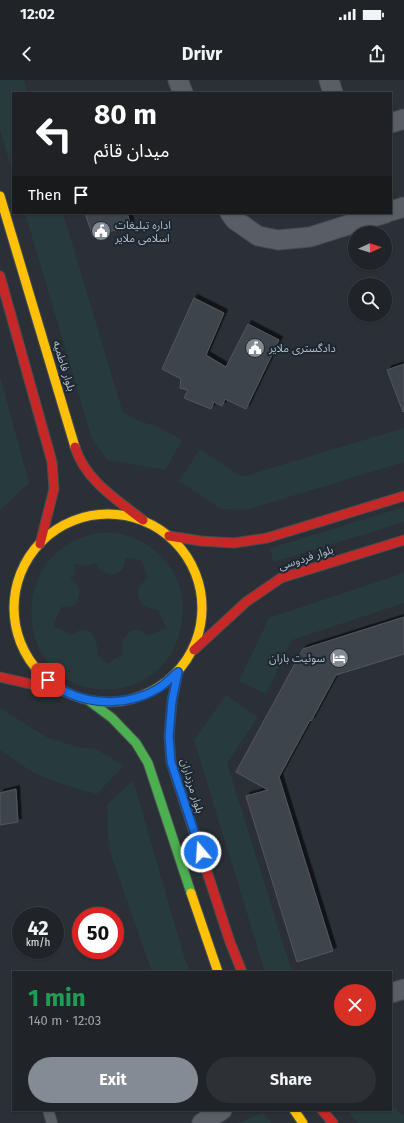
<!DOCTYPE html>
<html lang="en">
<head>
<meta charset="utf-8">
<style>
	body { margin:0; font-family:"Fira Sans","Noto Sans Arabic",sans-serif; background:#2d3034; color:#f1f3f6; height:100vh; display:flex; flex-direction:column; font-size:15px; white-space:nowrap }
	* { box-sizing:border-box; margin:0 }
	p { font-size:13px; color:#a2a4a8 }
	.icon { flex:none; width:22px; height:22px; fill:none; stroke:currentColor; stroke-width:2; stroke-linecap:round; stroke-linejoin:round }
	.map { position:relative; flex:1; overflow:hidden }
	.side { position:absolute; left:12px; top:891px; width:380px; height:140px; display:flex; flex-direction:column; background:#202428; border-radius:0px; box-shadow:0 1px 3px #0004,0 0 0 1px #3d4145 }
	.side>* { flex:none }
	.banner { position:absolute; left:12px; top:12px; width:380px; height:122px; border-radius:0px; box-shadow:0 1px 3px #0004,0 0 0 1px #3d4145; background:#202124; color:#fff; overflow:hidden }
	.needle { width:26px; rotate:87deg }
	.tools { position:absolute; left:348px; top:146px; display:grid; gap:8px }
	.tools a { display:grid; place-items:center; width:44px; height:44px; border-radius:50%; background:#202428; box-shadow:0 1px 3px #0004,0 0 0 1px #3d4145; font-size:20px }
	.speed { position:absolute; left:12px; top:827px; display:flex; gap:8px; font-size:20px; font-weight:700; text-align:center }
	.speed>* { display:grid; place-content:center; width:52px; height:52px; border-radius:50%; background:#202428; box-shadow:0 1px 3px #0004,0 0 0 1px #3d4145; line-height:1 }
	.speed small { font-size:10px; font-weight:400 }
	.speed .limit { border:6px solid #d22; background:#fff; color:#111 }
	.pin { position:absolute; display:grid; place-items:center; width:34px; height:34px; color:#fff; margin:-17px; border-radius:8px; box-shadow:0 2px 6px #0006 }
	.me { position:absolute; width:44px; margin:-22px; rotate:342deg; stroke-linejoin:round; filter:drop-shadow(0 0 3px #0008) }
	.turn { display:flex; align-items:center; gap:14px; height:84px; padding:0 16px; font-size:18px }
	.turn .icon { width:52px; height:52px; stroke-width:2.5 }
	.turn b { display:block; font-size:28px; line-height:34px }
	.then { display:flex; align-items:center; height:38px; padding:0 16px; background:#0003; gap:8px; font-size:15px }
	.round { display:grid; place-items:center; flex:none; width:42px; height:42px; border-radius:21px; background:#2d3034 }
	.overview { display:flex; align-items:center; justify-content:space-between; height:68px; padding:0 16px }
	h1 { font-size:24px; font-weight:700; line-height:30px; color:#1e9e55 }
	.cta { display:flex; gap:8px; margin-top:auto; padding:8px 16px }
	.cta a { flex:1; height:46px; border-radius:24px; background:#838c95; color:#fff; font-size:16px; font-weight:700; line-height:46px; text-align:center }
	.cta a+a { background:#2d3034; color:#f1f3f6 }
	.status { display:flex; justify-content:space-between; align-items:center; height:28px; padding:0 20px; background:#202428; direction:ltr }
	.status svg { height:11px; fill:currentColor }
	header { display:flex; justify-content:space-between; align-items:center; height:52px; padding:0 16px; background:#202428; font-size:18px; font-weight:700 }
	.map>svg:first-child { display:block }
	.green { fill:#273b3c; fill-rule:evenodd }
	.building { fill:#3e444b; stroke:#52585e; filter:url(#shadow) }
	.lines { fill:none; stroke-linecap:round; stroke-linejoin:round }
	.lane-casing { stroke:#474d53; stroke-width:12 }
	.street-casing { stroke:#474d53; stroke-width:21 }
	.fast-casing { stroke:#474d53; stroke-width:11 }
	.slow-casing { stroke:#474d53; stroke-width:11 }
	.jam-casing { stroke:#474d53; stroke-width:11 }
	.lane { stroke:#595e64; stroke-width:10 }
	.street { stroke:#595e64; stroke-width:19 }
	.fast { stroke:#4caf50; stroke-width:9 }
	.slow { stroke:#ffc107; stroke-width:9 }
	.jam { stroke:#c62828; stroke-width:9 }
	.route-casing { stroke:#114b97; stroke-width:10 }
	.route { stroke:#1a73e8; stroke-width:7 }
	.labels { text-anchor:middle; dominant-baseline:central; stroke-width:4; stroke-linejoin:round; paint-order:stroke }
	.poi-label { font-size:11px; fill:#b3bdc8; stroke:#1d2731; text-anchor:start }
	.street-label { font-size:11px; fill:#b3bdc8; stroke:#1d2731 }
</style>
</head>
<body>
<div class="status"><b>12:02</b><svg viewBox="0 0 49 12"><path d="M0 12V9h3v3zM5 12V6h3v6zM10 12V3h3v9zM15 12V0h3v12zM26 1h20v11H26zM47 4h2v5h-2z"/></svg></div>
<header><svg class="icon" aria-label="back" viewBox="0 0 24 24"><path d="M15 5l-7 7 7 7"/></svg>Drivr<svg class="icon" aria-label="share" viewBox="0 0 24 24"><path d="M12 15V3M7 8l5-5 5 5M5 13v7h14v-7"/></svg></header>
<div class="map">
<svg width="404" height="1043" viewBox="0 0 404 1043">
	<defs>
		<filter id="shadow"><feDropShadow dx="3.5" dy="-3.5" stdDeviation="0" flood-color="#0009"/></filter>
	</defs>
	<rect width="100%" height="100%" fill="#2a3036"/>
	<path class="green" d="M0,0H24L27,13H13V94L0,50Z
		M25,133H63L123,333L141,342L157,346L182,360L165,390L107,380L92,359Z
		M0,296L29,403L0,430Z
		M404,348V382L246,430L222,429L179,401L200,369L242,397Z
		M404,427V442L273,482L270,468Z
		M97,453C106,453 115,452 124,455C166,466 190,505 181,547C177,568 165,587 147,598C138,603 127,608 116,609C14,619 0,472 97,453ZM126,478L141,480L148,498C145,501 141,503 139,507C136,512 139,524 146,527C149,528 154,529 158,530L166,548L147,556L141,551L133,550C123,556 121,563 123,574L107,584L97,574C98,564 96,558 89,551L80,550L71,555L53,546L61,527H68L75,525C82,513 81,506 70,498L76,494L74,483L86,486L95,483C102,493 113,501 123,488C124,485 125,481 126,478Z
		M404,493V523L292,560L266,614L239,601L269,538Z
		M226,615L258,637L227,683L292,892H265L194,660Z
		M0,628L48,658L78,667L96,669L124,686L97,714L64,705L34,693L0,670Z
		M133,700L185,880L191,892H152L109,769L107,725Z
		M391,1024L404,1037V1043H358L347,1030H391Z
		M263,1033L271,1043H238Z"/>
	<path class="building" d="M85,133H127L131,145L93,157Z
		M194,218L224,233L206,275L226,287L248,244L279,260L246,329L225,319L222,326L214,322L211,329L184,318L188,310L180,308L181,299L162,289Z
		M404,284V331L403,332L387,290Z
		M404,537V574L336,595L311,641L310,640L279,697L333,871L297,882L246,716L268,710L236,692L303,569Z
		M16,709L18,742L0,745V713Z"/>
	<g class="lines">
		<g class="lane-casing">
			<path id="lane" d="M48,1030L52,1043"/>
		</g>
		<g class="street-casing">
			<path id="street" d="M178,0L183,13
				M329,0L333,13
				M391,43L404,39
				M391,131L404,127
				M230,133L235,140L258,156L278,160L310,157L386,133
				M391,913L404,909
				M202,1043L222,1030"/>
		</g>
		<g class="fast-casing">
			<path id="fast" d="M88,620L112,638L136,663L148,683L191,813"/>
		</g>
		<g class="slow-casing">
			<path id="slow" d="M0,116L75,367
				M14 528a94 94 0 1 1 188 0a94 94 0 1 1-188 0Z
				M191,813L218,892
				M294,1030L303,1043"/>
		</g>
		<g class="jam-casing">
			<path id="jam" d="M0,196L52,382L54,409L40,464
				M75,367C85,400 117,420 143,440
				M169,456L201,461L234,463L267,458L404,416
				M194,570L246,522L281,498L404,460
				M178,592L172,621L169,656L171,682L230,862L242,892
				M0,597L57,610
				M322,1030L333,1043"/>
		</g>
		<use href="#lane" class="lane"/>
		<use href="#street" class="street"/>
		<use href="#fast" class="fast"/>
		<use href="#slow" class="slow"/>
		<use href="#jam" class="jam"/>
	</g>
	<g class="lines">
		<g class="route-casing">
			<path id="route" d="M48,600C54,604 59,609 66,612C95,626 131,625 159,608C165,604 172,597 178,592L172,621L169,656L171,682L201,772"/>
		</g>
		<use href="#route" class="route"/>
	</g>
	<defs>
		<g id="civic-disc" transform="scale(1)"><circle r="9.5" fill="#838c95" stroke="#1d2731"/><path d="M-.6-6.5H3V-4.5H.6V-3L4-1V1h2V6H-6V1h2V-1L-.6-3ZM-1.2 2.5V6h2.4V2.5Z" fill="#fff"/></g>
		<g id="hotel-disc" transform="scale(1)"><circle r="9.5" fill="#838c95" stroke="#1d2731"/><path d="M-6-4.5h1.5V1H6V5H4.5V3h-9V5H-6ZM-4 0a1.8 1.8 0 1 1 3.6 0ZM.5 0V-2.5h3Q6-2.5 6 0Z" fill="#fff"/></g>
	</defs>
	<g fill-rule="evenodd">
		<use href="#civic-disc" x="101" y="151"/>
		<use href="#civic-disc" x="255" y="268"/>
		<use href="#hotel-disc" x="339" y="578"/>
	</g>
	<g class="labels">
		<g class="poi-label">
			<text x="115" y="145">اداره تبلیغات<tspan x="115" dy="13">اسلامی ملایر</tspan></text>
			<text x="269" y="268">دادگستری ملایر</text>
			<text x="325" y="578" text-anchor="end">سوئیت باران</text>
		</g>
		<g class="street-label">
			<text transform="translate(64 286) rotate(73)">بلوار فاطمیه</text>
			<text transform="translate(306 478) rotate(-18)">بلوار فردوسی</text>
			<text transform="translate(192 706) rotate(73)">بلوار مرزداران</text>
		</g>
	</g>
</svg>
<div class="tools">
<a><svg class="needle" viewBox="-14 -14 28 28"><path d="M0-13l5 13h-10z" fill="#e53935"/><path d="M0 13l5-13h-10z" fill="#a2a4a8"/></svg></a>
<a><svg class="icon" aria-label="search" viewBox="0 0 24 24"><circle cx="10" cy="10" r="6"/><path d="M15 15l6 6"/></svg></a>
</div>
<div class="speed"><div>42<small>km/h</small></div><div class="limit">50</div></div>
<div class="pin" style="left:48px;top:600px;background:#d93025"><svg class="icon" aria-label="arrive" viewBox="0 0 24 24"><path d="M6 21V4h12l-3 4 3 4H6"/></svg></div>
<svg class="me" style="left:201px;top:772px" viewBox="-20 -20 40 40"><circle r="17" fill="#1a73e8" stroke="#fff" stroke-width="3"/><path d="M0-11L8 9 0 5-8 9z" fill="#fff"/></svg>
<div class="banner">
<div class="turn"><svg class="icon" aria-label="left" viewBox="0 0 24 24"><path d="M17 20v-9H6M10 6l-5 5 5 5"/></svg><div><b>80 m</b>میدان قائم</div></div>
<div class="then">Then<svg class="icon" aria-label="arrive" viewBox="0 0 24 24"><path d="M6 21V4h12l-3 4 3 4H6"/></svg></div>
</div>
<section class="side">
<div class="overview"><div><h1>1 min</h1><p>140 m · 12:03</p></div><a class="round" style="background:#d93025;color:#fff"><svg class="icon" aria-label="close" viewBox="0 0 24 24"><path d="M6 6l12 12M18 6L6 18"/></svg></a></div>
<div class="cta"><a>Exit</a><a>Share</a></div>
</section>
</div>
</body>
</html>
